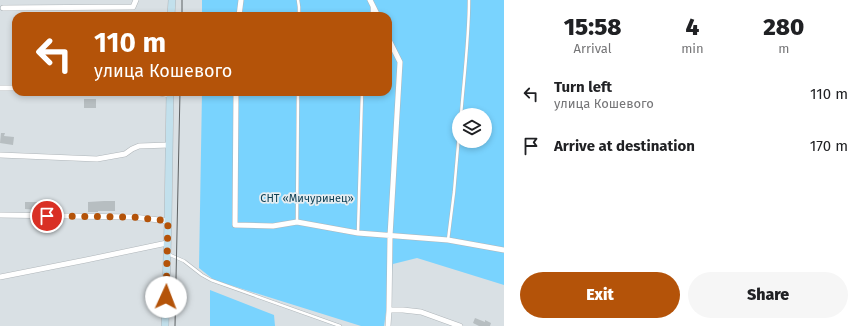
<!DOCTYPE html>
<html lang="en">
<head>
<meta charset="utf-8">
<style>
	body { margin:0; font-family:"Fira Sans",sans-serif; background:#f6f6f6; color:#202124; height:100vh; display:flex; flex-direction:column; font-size:15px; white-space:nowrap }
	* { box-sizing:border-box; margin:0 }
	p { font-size:13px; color:#757577 }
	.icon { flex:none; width:22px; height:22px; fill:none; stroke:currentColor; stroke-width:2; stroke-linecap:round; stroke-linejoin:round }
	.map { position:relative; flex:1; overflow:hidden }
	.details { display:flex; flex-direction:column; background:#fff; width:360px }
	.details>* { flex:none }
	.guide { position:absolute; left:12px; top:12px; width:380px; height:84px; border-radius:12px; box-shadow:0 2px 6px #0003; background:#b45309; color:#fff; overflow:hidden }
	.buttons { position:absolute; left:452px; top:108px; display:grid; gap:8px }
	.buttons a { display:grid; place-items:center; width:40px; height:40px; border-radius:50%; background:#fff; box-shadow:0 2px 6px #0003; font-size:20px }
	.pin { position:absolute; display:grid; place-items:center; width:34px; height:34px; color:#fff; margin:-17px; border:2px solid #fff; border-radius:50%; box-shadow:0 1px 4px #0007 }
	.me { position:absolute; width:44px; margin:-22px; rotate:2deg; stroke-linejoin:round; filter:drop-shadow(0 0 3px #0008) }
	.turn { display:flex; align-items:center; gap:14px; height:84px; padding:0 16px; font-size:18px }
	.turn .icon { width:52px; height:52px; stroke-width:2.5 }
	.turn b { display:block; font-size:28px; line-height:34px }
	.eta { display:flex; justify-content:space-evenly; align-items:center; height:68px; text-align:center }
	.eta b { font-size:24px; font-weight:800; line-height:28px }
	.action { display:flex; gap:8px; margin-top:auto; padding:8px 16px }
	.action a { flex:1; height:46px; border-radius:24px; background:#b45309; color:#fff; font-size:16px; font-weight:800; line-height:46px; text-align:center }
	.action a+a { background:#f6f6f6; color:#202124 }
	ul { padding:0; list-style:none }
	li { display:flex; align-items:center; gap:12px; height:52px; padding:0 16px }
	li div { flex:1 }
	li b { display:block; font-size:15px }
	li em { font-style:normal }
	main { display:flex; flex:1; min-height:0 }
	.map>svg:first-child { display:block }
	.green { fill:#79d3fe; fill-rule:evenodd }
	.building { fill:#b7bec1 }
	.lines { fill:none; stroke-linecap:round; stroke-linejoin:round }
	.service-casing { stroke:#b0b6ba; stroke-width:3.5 }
	.minor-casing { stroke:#b0b6ba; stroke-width:6 }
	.secondary-casing { stroke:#b0b6ba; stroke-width:8 }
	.service { stroke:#fff; stroke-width:2.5 }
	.minor { stroke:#fff; stroke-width:5 }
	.secondary { stroke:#c2e0ec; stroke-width:7 }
	.tram { stroke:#5d6163; stroke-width:1 }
	.route { stroke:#b45309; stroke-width:7; stroke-dasharray:0 12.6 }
	.labels { text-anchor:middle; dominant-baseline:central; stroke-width:3.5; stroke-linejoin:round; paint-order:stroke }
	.park-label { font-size:11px; fill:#104155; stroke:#e6edf1 }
</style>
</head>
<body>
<main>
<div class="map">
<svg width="504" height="326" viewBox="0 0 504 326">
	<rect width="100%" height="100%" fill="#d9e0e4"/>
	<path class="green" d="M202,0H504V285L417,258L393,264L384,326H361L214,280L199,268L202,92H388V16H202ZM459,115H485V141H459Z
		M210,290L274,315L275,326H210Z"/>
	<path class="building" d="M84,99H96V108H84Z
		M1,133H5L4,136L14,137L13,145L0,143Z
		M104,201H115V211H98V212H88V202Z
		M25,202H37V210L25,209Z
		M475,318L485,322V320L491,323L490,326H479L473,323Z"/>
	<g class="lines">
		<g class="service-casing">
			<path id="service" d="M298,0L299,7V16
				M372,7V16
				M461,115C464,77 469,38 469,0
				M297,221L298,92
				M358,232L362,92
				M448,240L454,192L459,134
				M168,254L184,261L202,275L211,280L340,326"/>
		</g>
		<g class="minor-casing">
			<path id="minor" d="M370,0L378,16
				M3,8L133,7L136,0
				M138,15L153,16
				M239,16L241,0
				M0,88H16
				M155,92L170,95
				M236,92L235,225L273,226L297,222L358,233L448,240L504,250
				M0,155L97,159L125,154L132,149L139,146L169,145
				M0,215L133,217L168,221
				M0,277L86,260L167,243
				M389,310H403L421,312L460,326
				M388,326L389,310L390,236L400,62L388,38"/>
		</g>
		<g class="secondary-casing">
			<path id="secondary" d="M171,16L172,0
				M165,326L168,221L170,92"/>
		</g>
		<use href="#service" class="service"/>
		<use href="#minor" class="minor"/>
		<use href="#secondary" class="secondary"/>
		<path class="tram" d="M182,16V0
			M175,326L180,92"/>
	</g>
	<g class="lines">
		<path class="route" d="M47,216L133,217L168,221L166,297"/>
	</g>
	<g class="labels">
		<g class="park-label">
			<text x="307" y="198">СНТ «Мичуринец»</text>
		</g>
	</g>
</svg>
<div class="buttons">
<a><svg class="icon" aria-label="layers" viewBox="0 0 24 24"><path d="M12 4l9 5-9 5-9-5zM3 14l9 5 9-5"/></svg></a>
</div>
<div class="pin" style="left:47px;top:216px;background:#d93025"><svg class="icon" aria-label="arrive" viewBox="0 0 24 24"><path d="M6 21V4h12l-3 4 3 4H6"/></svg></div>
<svg class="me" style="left:166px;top:297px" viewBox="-20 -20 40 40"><circle r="19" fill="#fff"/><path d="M0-13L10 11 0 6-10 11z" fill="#b45309"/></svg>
<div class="guide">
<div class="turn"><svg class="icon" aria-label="left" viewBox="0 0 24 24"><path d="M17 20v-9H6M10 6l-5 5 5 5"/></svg><div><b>110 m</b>улица Кошевого</div></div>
</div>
</div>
<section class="details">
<div class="eta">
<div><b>15:58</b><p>Arrival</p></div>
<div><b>4</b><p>min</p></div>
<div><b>280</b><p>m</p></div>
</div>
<ul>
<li><svg class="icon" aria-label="left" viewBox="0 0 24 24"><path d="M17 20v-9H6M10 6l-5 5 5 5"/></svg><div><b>Turn left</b><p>улица Кошевого</p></div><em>110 m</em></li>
<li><svg class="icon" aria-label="arrive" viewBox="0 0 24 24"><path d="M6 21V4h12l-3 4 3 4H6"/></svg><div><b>Arrive at destination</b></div><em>170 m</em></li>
</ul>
<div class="action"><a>Exit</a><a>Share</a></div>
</section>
</main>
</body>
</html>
